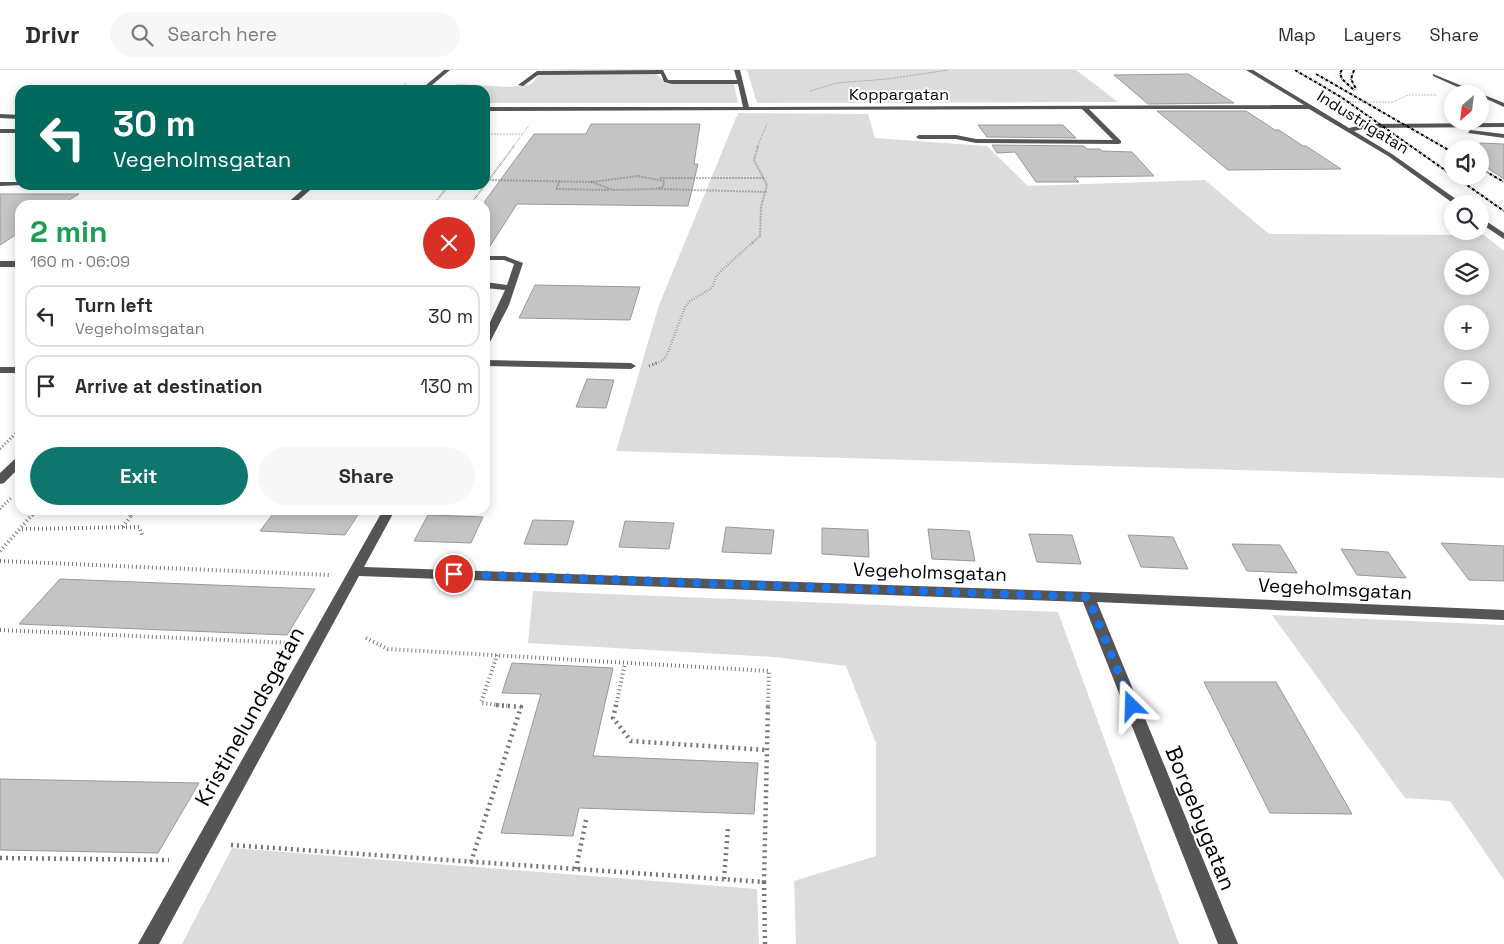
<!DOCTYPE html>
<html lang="en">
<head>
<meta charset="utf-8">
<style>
	body { margin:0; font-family:"Space Grotesk",sans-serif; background:#f7f7f7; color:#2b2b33; height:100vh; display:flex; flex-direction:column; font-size:19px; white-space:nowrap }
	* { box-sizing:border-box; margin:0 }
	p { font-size:16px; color:#7c7c81 }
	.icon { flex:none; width:28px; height:28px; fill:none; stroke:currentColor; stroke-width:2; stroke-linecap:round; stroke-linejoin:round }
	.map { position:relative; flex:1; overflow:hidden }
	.panel { position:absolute; left:15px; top:130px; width:475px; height:315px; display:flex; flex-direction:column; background:#fff; border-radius:15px; box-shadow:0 2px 12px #0003 }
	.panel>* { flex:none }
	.banner { position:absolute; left:15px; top:15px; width:475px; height:105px; border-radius:15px; box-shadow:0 2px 12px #0003; background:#00695c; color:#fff; overflow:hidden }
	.needle { width:32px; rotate:208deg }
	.fabs { position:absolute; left:1444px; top:15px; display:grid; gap:10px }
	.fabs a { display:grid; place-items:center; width:45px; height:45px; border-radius:50%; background:#fff; box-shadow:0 2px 12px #0003; font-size:25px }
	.pin { position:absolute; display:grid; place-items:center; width:42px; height:42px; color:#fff; margin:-21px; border:2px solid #fff; border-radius:50%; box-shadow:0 1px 5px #0007 }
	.me { position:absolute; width:55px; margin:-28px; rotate:338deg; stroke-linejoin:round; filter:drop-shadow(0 0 4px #0008) }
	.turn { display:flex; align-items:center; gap:18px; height:105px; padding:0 15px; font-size:22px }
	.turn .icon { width:65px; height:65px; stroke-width:2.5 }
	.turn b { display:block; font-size:35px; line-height:42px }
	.round { display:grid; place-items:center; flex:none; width:52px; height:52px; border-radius:26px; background:#f7f7f7 }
	.summary { display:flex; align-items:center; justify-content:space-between; height:85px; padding:0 15px }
	h1 { font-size:30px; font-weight:800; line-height:38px; color:#1e9e55 }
	.cta { display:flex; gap:10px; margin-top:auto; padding:10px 15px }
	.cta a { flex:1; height:58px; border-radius:30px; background:#0f766e; color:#fff; font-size:20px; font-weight:800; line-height:58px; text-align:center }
	.cta a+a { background:#f7f7f7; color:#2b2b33 }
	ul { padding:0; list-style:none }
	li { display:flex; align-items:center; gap:15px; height:62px; margin:0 10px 8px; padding:0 5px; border:2px solid #e1e1e2; border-radius:15px }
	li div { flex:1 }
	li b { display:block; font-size:19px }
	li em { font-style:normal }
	header { display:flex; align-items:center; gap:30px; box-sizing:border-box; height:70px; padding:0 25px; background:#fff; border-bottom:1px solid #e1e1e2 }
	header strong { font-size:24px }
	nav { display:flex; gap:28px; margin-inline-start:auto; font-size:18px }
	.search { width:350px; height:45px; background:#f7f7f7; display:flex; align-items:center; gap:12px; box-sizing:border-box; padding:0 18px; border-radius:28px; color:#7c7c81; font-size:19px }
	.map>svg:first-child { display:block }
	.green { fill:#dcdcdc; fill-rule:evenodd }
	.building { fill:#c4c4c4; stroke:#999 }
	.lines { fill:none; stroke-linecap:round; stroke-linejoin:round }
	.path-far5 { stroke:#777; stroke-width:1; stroke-dasharray:0.5 1; stroke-linecap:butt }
	.path-far4 { stroke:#777; stroke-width:2; stroke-dasharray:0.5 1; stroke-linecap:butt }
	.path-far3 { stroke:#777; stroke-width:2.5; stroke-dasharray:0.5 2; stroke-linecap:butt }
	.path-far2 { stroke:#777; stroke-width:3; stroke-dasharray:1 2.5; stroke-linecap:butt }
	.path-far1 { stroke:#777; stroke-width:4; stroke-dasharray:1 3; stroke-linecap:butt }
	.path { stroke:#777; stroke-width:4.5; stroke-dasharray:2 4; stroke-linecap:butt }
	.minor { fill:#555; fill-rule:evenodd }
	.rail { stroke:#000; stroke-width:2; stroke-dasharray:3 1 0.5 1; stroke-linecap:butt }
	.route { stroke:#1a73e8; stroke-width:9; stroke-dasharray:0 16.2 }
	.labels { text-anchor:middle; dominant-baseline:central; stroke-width:4; stroke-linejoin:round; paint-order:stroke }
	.far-street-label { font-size:16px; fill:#000; stroke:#fff }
	.street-label { font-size:19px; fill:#000; stroke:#fff }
	.near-street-label { font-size:22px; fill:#000; stroke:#fff }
</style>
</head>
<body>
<header>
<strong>Drivr</strong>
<div class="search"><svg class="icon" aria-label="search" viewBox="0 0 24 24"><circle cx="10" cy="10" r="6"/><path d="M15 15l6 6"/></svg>Search here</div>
<nav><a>Map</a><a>Layers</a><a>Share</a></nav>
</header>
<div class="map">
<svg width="1504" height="874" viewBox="0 0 1504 874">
	<rect width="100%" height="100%" fill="#fff"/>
	<path class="green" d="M747,0H1076L1118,32L757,33Z
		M656,3L665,13H734L738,33H485V20H450L457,14L509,17L532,14L539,4Z
		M738,43L868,44L875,68L987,76L1028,116L1205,110L1269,164L1484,165L1504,181V408L616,381L659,235ZM1452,189H1480V216H1452ZM1452,244H1480V271H1452ZM1452,299H1480V326H1452Z
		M533,521L1058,542L1179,874H796L794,811L876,786V673L846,596L775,587L528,573Z
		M1272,545L1504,555V810L1450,731L1405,728Z
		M232,778L757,819L759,874H182Z"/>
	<path class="building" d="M1188,4L1234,33L1148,34L1114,5Z
		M1157,41H1246L1275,60H1279L1303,76H1306L1341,99L1228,100Z
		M591,54H700L694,94H698L688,136L517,134L485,184V131L534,64H586Z
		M978,55H1063L1076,68L987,67Z
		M1480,73L1504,74V109L1480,93Z
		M992,75L1084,76L1087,79H1100L1102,81L1132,82L1154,106L1074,107L1079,112H1036L1015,82L997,83Z
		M0,124H79L61,135H20V162L0,175Z
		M535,215L640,217L630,250L519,248Z
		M587,309L614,310L606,338L576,337Z
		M276,440H361L345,465L260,461Z
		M428,445L483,447L471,473L414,471Z
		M533,450L574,451L567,475L524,474Z
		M625,451L674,453L669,479L619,477Z
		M726,457L774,460L771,484L722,482Z
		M822,458L868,460L869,487L822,484Z
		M928,459L969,461L975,491L932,489Z
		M1029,464L1072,465L1081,494L1037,492Z
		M1128,465L1173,467L1188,499L1141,497Z
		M1441,473L1504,476V511L1469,510Z
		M1232,474L1280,475L1297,503L1247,501Z
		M1341,479L1388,482L1406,508L1357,505Z
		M60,509L315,519L287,565L19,554Z
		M512,593L613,598L593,686L758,693L754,744L579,738L573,766L501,763L541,624L502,623Z
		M1204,612H1276L1352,744L1270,743Z
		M0,709L199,713L158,783L0,780Z"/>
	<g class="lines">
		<path class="path-far5" d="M397,20L407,13
			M810,21L837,13L887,9L949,0
			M1337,32H1393L1408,25H1437
			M485,64H522
			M485,71L490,64
			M513,77L529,55
			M757,77L767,54"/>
		<path class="path-far4" d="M638,106L664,111L663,117L655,119L613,120L592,112Z
			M660,108H765
			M489,110L592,112
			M560,111L556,119L609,120
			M658,119L767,122
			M433,135L449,115
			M470,135L514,76
			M752,173L760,166L761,137L767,115L754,90L758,76"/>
		<path class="path-far3" d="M654,294L662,291L667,285L685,237L690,231L712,218L716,207L722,200L753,172"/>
		<path class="path-far2" d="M649,296L657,293
			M0,379L20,359
			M0,439L12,427
			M32,446L37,440
			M131,446L135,440"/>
		<path class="path-far1" d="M123,457L132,444
			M22,459L139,457L143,467
			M0,481L33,444
			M0,491L329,505
			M0,560L291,573
			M366,568L388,579L769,601L768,636
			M497,585L481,633L509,636
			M616,636L625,593"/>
		<path class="path" d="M616,635L613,648L631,671L767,680
			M231,775L764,812L768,635
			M0,788L169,790
			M471,792L521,637L496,635
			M576,799L586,750
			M724,809L728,758
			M764,812L765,874"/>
		<path class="minor" d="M444,0H450L426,20H420Z
			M663,0L668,10H737L734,0H740L749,37L1304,35L1246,0H1253L1349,58L1367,54L1504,53V57L1367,58L1354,61L1392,84L1463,134H1454L1388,86L1309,39H1089L1121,71V73L1119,74L976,73L956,69H919L916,67L919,65H956L976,69L1113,70L1082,39L485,41V37H743L738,14H672L664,12L661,4L538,5L523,16L518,15L537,1Z
			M1433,4L1504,33V37L1480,26V24H1473L1433,6Z
			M0,44L20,45V49L0,48Z
			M0,59H20V63H0Z
			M1470,60L1504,64V68L1468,63Z
			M0,112H20V115H23L0,116Z
			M308,115H316L293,135H285Z
			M1480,147L1504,163V169L1480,153Z
			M485,186H505L523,193L509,235L490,272L485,275V263L505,220L485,218V212L507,215L514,194L504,190H485Z
			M0,191H20V197H0Z
			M485,290L631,293L636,296L631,299L485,296Z
			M0,297H20V303H0Z
			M20,386V397L4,413L0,414V403L16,388Z
			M383,440H395L364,497L1088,522L1504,540V550L1097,532L1238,874H1218L1083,532L359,506L159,874H138Z"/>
		<path class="rail" d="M1295,0L1341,27L1452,105
			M1342,0L1340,3L1342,9L1355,21
			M1354,0L1351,9L1356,19
			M1316,4L1452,82
			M1480,98L1504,112
			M1454,106L1504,141"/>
	</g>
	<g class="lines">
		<path class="route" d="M454,504L1088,527L1132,636"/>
	</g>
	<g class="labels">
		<g class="far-street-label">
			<text x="899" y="24">Koppargatan</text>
			<text transform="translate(1363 52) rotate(32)">Industrigatan</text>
		</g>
		<g class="street-label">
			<text transform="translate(930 502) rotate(2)">Vegeholmsgatan</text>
			<text transform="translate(1335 519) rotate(3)">Vegeholmsgatan</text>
		</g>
		<g class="near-street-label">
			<text transform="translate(249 646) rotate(-61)">Kristinelundsgatan</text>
			<text transform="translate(1201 748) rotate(68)">Borgebygatan</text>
		</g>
	</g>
</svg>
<div class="fabs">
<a><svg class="needle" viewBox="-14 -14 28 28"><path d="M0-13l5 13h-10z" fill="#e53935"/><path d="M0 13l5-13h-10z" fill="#7c7c81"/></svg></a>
<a><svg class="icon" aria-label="sound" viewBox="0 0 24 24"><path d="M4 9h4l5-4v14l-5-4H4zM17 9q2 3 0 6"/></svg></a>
<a><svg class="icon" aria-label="search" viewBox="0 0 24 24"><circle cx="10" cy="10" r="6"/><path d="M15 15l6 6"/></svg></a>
<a><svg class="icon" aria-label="layers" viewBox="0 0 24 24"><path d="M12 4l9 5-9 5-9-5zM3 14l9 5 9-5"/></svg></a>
<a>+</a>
<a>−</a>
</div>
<div class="pin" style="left:454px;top:504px;background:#d93025"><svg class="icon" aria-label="arrive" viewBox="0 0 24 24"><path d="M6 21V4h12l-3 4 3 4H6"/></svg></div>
<svg class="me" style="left:1132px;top:636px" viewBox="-20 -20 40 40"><path d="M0-17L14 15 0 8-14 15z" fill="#1a73e8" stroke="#fff" stroke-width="4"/></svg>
<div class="banner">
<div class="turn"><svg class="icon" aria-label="left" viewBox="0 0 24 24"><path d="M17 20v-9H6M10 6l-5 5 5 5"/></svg><div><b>30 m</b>Vegeholmsgatan</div></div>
</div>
<section class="panel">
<div class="summary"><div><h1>2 min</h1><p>160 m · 06:09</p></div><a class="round" style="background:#d93025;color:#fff"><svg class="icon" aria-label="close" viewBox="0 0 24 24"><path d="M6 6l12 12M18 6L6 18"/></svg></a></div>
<ul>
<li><svg class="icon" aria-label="left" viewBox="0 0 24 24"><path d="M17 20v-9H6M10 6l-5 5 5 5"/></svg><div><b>Turn left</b><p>Vegeholmsgatan</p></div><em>30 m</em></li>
<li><svg class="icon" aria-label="arrive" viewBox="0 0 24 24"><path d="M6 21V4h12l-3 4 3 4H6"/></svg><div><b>Arrive at destination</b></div><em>130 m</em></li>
</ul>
<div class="cta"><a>Exit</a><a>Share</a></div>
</section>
</div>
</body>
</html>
